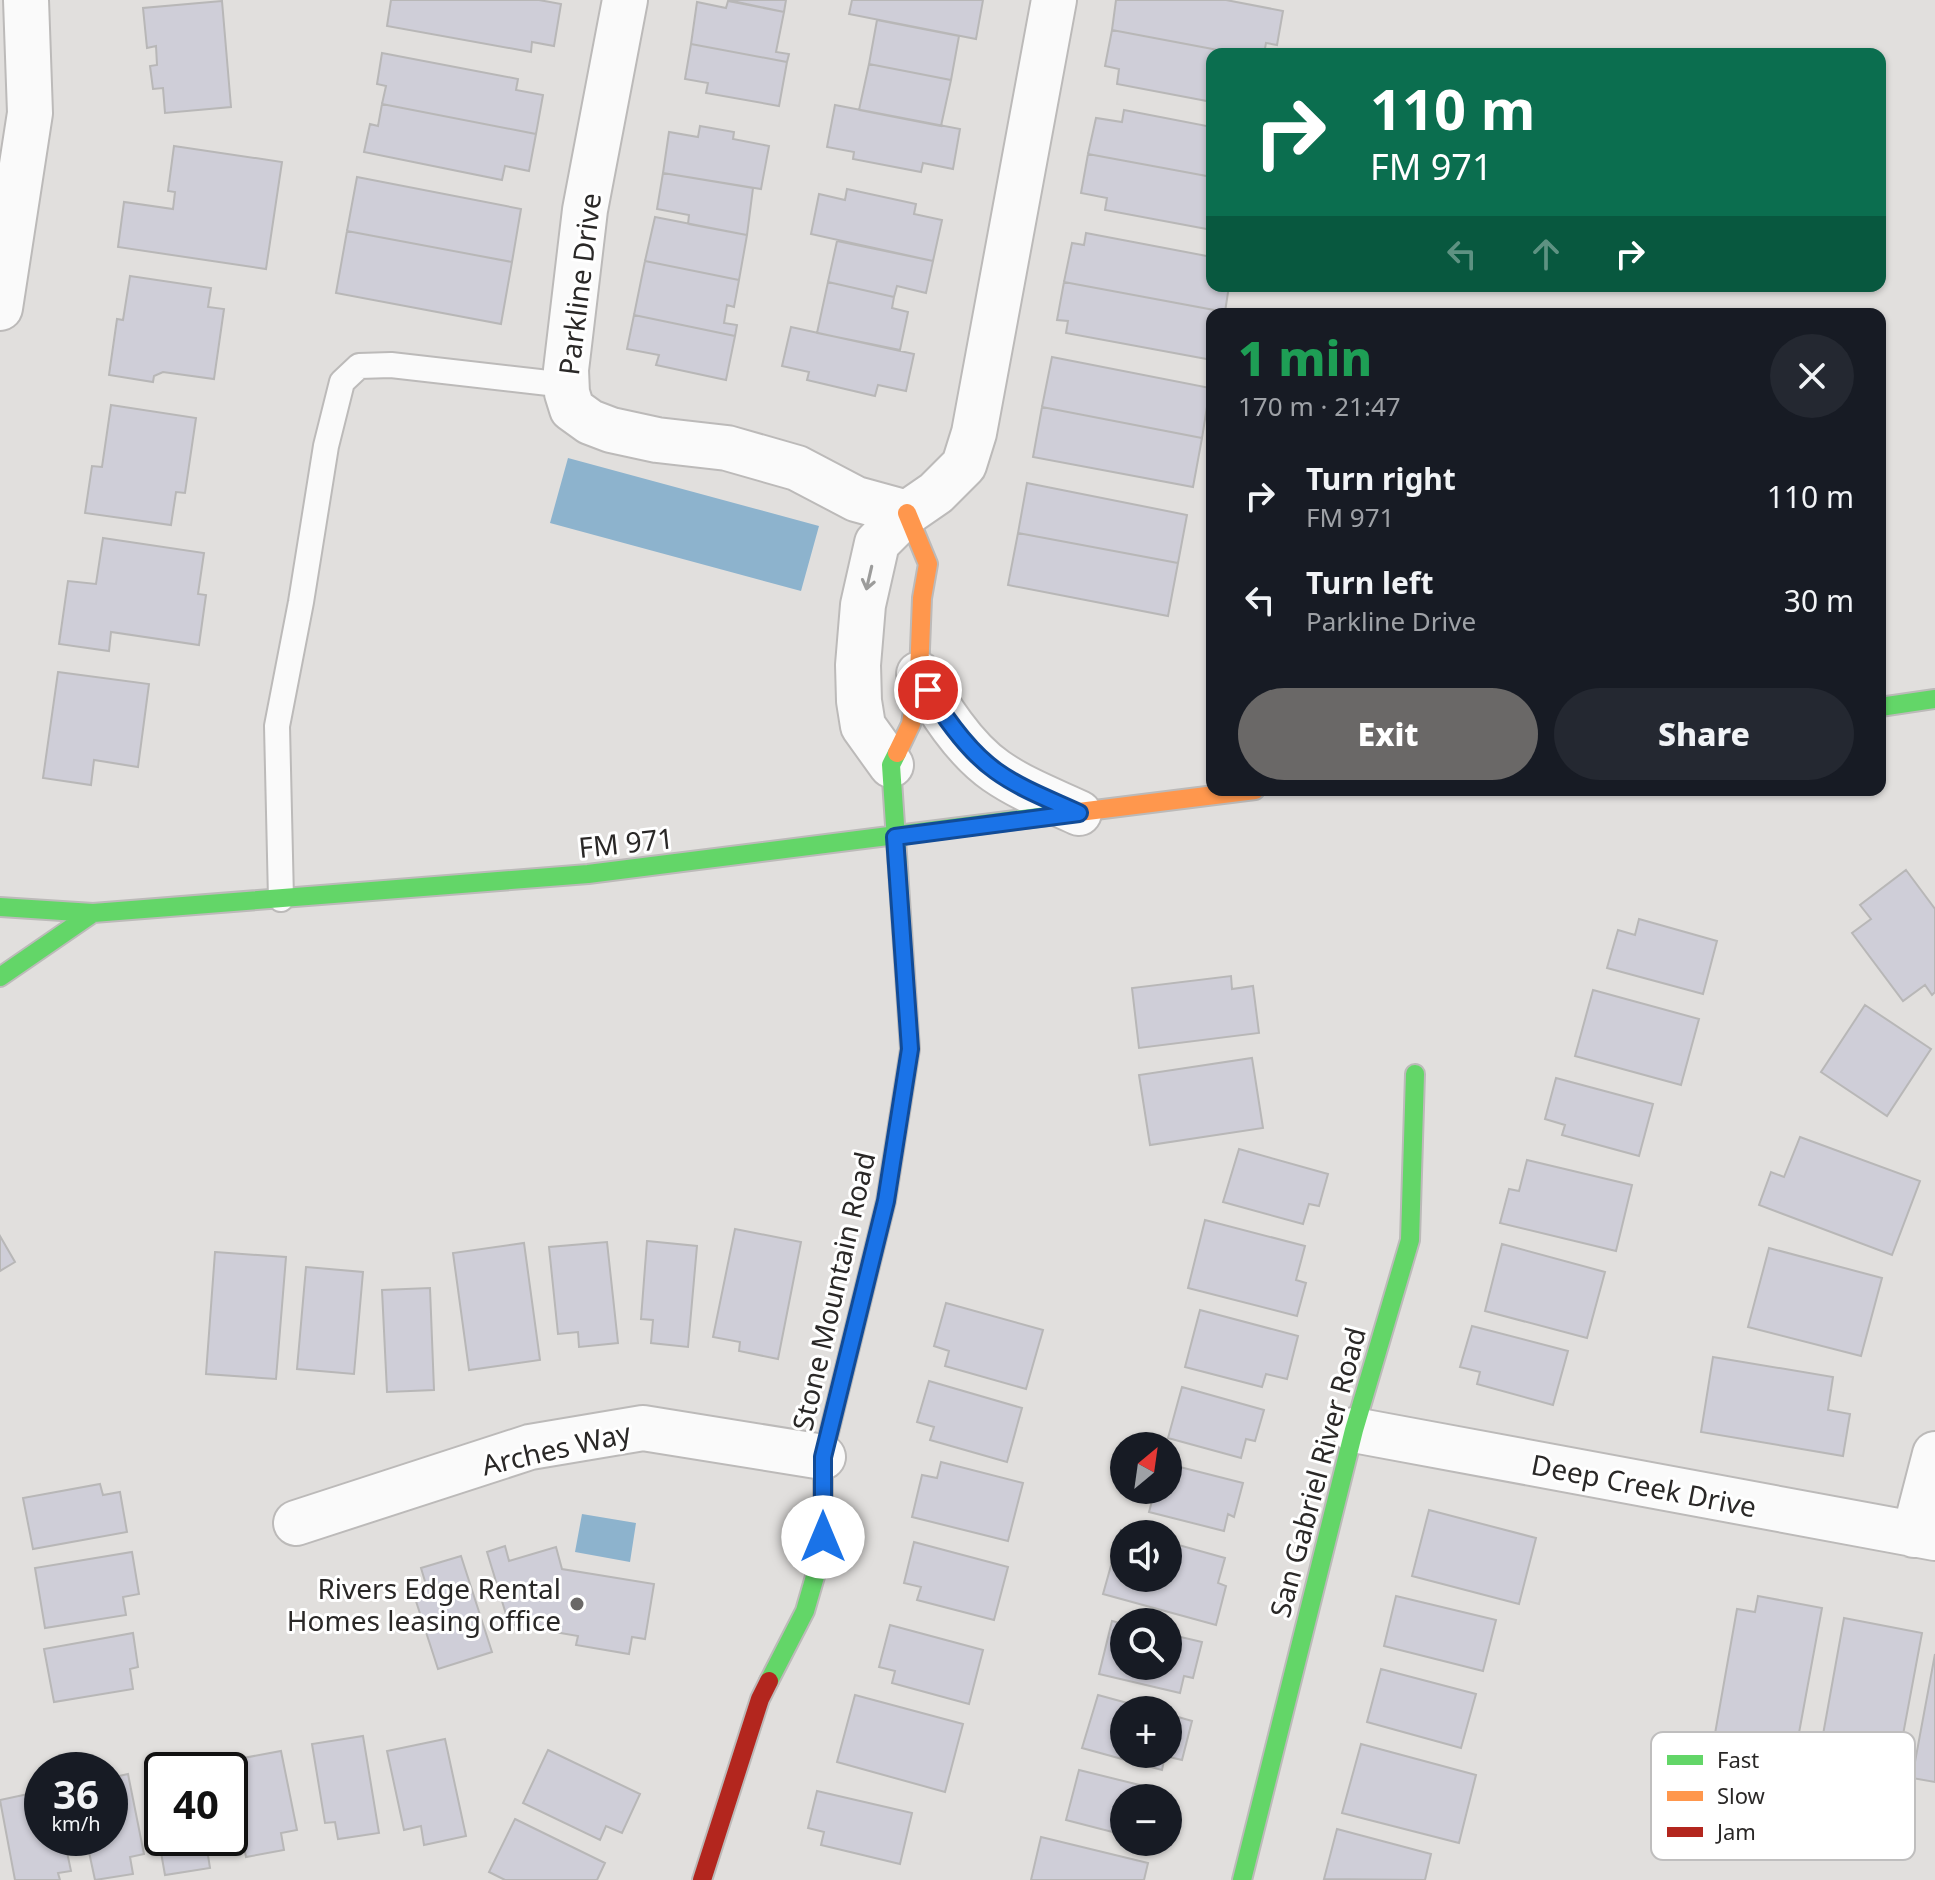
<!DOCTYPE html>
<html lang="en">
<head>
<meta charset="utf-8">
<style>
	body { margin:0; font-family:"Noto Sans",sans-serif; background:#242831; color:#f1f3f6; height:100vh; display:flex; flex-direction:column; font-size:30px; white-space:nowrap }
	* { box-sizing:border-box; margin:0 }
	p { font-size:26px; color:#9ea1a6 }
	.icon { flex:none; width:44px; height:44px; fill:none; stroke:currentColor; stroke-width:2; stroke-linecap:round; stroke-linejoin:round }
	.map { position:relative; flex:1; overflow:hidden }
	.sheet { position:absolute; left:1206px; top:308px; width:680px; height:488px; display:flex; flex-direction:column; background:#171b24; border-radius:16px; box-shadow:0 2px 6px #0004 }
	.sheet>* { flex:none }
	.hud { position:absolute; left:1206px; top:48px; width:680px; height:244px; border-radius:16px; box-shadow:0 2px 6px #0004; background:#0b6e4f; color:#fff; overflow:hidden }
	.needle { width:52px; rotate:29deg }
	.buttons { position:absolute; left:1110px; top:1432px; display:grid; gap:16px }
	.buttons a { display:grid; place-items:center; width:72px; height:72px; border-radius:50%; background:#171b24; box-shadow:0 2px 6px #0004; font-size:40px }
	.speed { position:absolute; left:24px; top:1752px; display:flex; gap:16px; font-size:40px; font-weight:700; text-align:center }
	.speed>* { display:grid; place-content:center; width:104px; height:104px; border-radius:50%; background:#171b24; box-shadow:0 2px 6px #0004; line-height:1 }
	.speed small { font-size:20px; font-weight:400 }
	.speed .limit { border:4px solid #111; border-radius:12px; background:#fff; color:#111 }
	.pin { position:absolute; display:grid; place-items:center; width:68px; height:68px; color:#fff; margin:-34px; border:4px solid #fff; border-radius:50%; box-shadow:0 2px 8px #0007 }
	.me { position:absolute; width:88px; margin:-44px; rotate:0deg; stroke-linejoin:round; filter:drop-shadow(0 0 6px #0008) }
	.turn { display:flex; align-items:center; gap:28px; height:168px; padding:0 32px; font-size:36px }
	.turn .icon { width:104px; height:104px; stroke-width:2.5 }
	.turn b { display:block; font-size:56px; line-height:68px }
	.lanes { display:flex; align-items:center; height:76px; padding:0 32px; background:#0003; justify-content:center; gap:40px; direction:ltr }
	.lanes .off { opacity:.35 }
	.round { display:grid; place-items:center; flex:none; width:84px; height:84px; border-radius:42px; background:#242831 }
	.head { display:flex; align-items:center; justify-content:space-between; height:136px; padding:0 32px }
	h1 { font-size:48px; font-weight:800; line-height:60px; color:#1e9e55 }
	.primary-button { display:flex; gap:16px; margin-top:auto; padding:16px 32px }
	.primary-button a { flex:1; height:92px; border-radius:48px; background:#6a6867; color:#fff; font-size:32px; font-weight:800; line-height:92px; text-align:center }
	.primary-button a+a { background:#242831; color:#f1f3f6 }
	ul { padding:0; list-style:none }
	li { display:flex; align-items:center; gap:24px; height:104px; padding:0 32px }
	li div { flex:1 }
	li b { display:block; font-size:30px }
	li em { font-style:normal }
	.map>svg:first-child { display:block }
	.water { fill:#8db3cd }
	.building { fill:#cfced8; stroke:#b8b7b7; stroke-width:2 }
	.lines { fill:none; stroke-linecap:round; stroke-linejoin:round }
	.lane-casing { stroke:#bcbab9; stroke-width:28 }
	.street-casing { stroke:#bcbab9; stroke-width:48 }
	.fast-casing { stroke:#bcbab9; stroke-width:22 }
	.slow-casing { stroke:#bcbab9; stroke-width:22 }
	.jam-casing { stroke:#bcbab9; stroke-width:22 }
	.lane { stroke:#fafafa; stroke-width:24 }
	.street { stroke:#fafafa; stroke-width:44 }
	.fast { stroke:#63d668; stroke-width:18 }
	.slow { stroke:#ff974d; stroke-width:18 }
	.jam { stroke:#b3261e; stroke-width:18 }
	.oneway { stroke:#9c9c9b }
	.route-casing { stroke:#114b97; stroke-width:20 }
	.route { stroke:#1a73e8; stroke-width:14 }
	.poi-dot { fill:#6a6867; stroke:#fff; stroke-width:3 }
	.labels { text-anchor:middle; dominant-baseline:central; stroke-width:6; stroke-linejoin:round; paint-order:stroke }
	.street-label { font-size:28px; fill:#2a2827; stroke:#fff }
	.poi-label { font-size:28px; fill:#2a2827; stroke:#fff; text-anchor:end }
	.key { fill:#fff; stroke:#bfbebe; stroke-width:2 }
	.key-label { font-size:22px; fill:#2a2827 }
</style>
</head>
<body>
<div class="map">
<svg width="1935" height="1880" viewBox="0 0 1935 1880">
	<rect width="100%" height="100%" fill="#e1dfdd"/>
	<path class="water" d="M568,458L819,526L801,591L550,523Z
		M582,1514L636,1523L630,1562L575,1552Z"/>
	<path class="building" d="M391,0H539L561,4L554,46L532,42L531,52L387,26Z
		M728,0H786L784,12Z
		M852,0H983L976,39L849,14Z
		M1116,0H1226L1283,11L1277,45L1266,43L1264,54H1239L1112,30Z
		M222,1L231,107L165,113L163,88L153,89L150,66L157,65L156,46L147,48L143,8Z
		M728,1L784,12L776,52L789,54L787,62L691,44L697,2L726,8Z
		M877,20L959,36L951,80L869,64Z
		M1112,30L1239,54H1212V102L1117,84L1119,69L1105,66Z
		M691,44L787,62L779,106L706,93L708,83L685,79Z
		M382,53L518,79L516,90L543,95L536,134L382,104L386,86L377,84Z
		M869,64L951,80L941,126L859,110Z
		M382,104L536,134L529,171L505,166L502,180L364,152L370,124L378,126Z
		M835,105L960,129L953,169L923,163L921,172L853,159L854,152L827,147Z
		M1124,110L1212,127V177L1088,154L1096,118L1122,122Z
		M700,126L734,132L733,139L769,146L761,189L663,173L669,132L698,137Z
		M174,146L282,162L266,269L118,247L124,202L173,209L175,192L168,191Z
		M1088,154L1212,177V230L1105,210L1107,198L1081,193Z
		M663,173L753,188L747,235L688,224L689,215L657,209Z
		M357,177L521,209L512,262L347,231Z
		M847,189L916,204L914,214L942,220L933,261L811,234L819,194L845,200Z
		M655,217L747,235L739,280L645,261Z
		M347,231L512,262L501,324L336,293Z
		M1086,233L1212,257V286H1229L1225,312L1064,282L1072,243L1084,245Z
		M837,241L933,261L926,293L897,286L894,297L828,282Z
		M645,261L739,280L734,307L727,305L724,323L737,325L735,336L634,315Z
		M130,276L211,288L208,307L224,309L214,379L163,372L154,376L153,382L109,375L117,319L123,320Z
		M828,282L894,297L892,308L908,312L900,350L817,333Z
		M1064,282L1225,312L1212,314V360L1066,333L1068,321L1057,320Z
		M634,315L735,336L726,380L656,365L659,355L627,349Z
		M791,327L914,354L906,391L878,385L875,396L807,380L809,372L782,366Z
		M1052,357L1210,388L1202,438L1042,407Z
		M111,405L196,418L185,493L176,492L171,525L85,513L92,466L102,467Z
		M1042,407L1202,438L1193,487L1033,457Z
		M1027,483L1187,515L1178,563L1018,533Z
		M1018,533L1178,563L1168,616L1008,585Z
		M103,538L204,553L198,594L206,595L199,645L111,632L109,651L59,644L68,581L96,584Z
		M58,672L149,684L138,767L94,760L91,785L43,778Z
		M1906,870L1935,909V992L1932,995L1925,985L1903,1001L1852,933L1871,919L1860,905Z
		M1639,919L1717,941L1703,994L1607,968L1618,930L1635,935Z
		M1231,976L1232,989L1253,986L1259,1033L1139,1048L1132,988Z
		M1593,990L1699,1019L1681,1085L1575,1056Z
		M1865,1005L1931,1049L1887,1116L1821,1072Z
		M1252,1058L1263,1128L1150,1145L1139,1075Z
		M1556,1078L1653,1104L1639,1156L1562,1135L1565,1125L1545,1119Z
		M1800,1137L1920,1181L1892,1255L1759,1205L1771,1172L1784,1177Z
		M1239,1149L1328,1174L1319,1206L1309,1204L1303,1224L1223,1202Z
		M1527,1160L1632,1185L1616,1251L1500,1223L1509,1189L1519,1191Z
		M1205,1220L1305,1246L1296,1280L1306,1283L1297,1316L1188,1288Z
		M735,1229L801,1242L778,1359L739,1351L740,1342L713,1337Z
		M0,1236L15,1262L0,1271Z
		M647,1241L697,1246L688,1347L651,1343L653,1320L641,1319Z
		M607,1242L618,1343L579,1347L578,1332L558,1334L549,1247Z
		M524,1243L540,1360L469,1370L453,1253Z
		M1502,1244L1605,1272L1587,1338L1485,1311Z
		M1769,1248L1882,1278L1861,1356L1748,1327Z
		M215,1252L286,1257L276,1379L206,1374Z
		M306,1267L363,1272L354,1374L297,1369Z
		M430,1288L434,1390L387,1392L382,1290Z
		M946,1303L1043,1330L1026,1389L945,1366L949,1351L934,1346Z
		M1200,1310L1298,1336L1287,1379L1266,1374L1262,1387L1185,1367Z
		M1472,1326L1568,1351L1553,1405L1477,1384L1480,1372L1460,1367Z
		M1713,1357L1833,1377L1828,1410L1850,1414L1843,1456L1701,1432Z
		M929,1381L1022,1408L1007,1462L930,1440L934,1427L917,1422Z
		M1182,1387L1264,1410L1255,1441L1246,1439L1241,1458L1168,1438Z
		M941,1462L1023,1483L1008,1541L912,1517L922,1475L937,1478Z
		M1168,1464L1243,1483L1234,1517L1228,1514L1224,1531L1149,1512L1155,1490H1168Z
		M100,1484L103,1495L120,1492L127,1532L33,1549L23,1498Z
		M1429,1510L1536,1538L1519,1604L1412,1576Z
		M1121,1530L1137,1534H1124V1578H1168V1542L1225,1558L1218,1583L1226,1586L1216,1625L1103,1594Z
		M914,1542L1008,1567L994,1620L917,1600L921,1587L904,1583Z
		M505,1546L509,1561L556,1547L562,1569L654,1584L645,1639L632,1637L629,1654L576,1645L578,1636L509,1624L487,1552Z
		M132,1552L139,1594L123,1597L126,1615L45,1628L35,1568Z
		M461,1556L492,1652L438,1669L413,1592L427,1588L421,1568Z
		M1396,1596L1496,1620L1483,1671L1384,1646Z
		M1758,1596L1822,1608L1794,1760L1713,1745L1737,1609L1755,1612Z
		M1844,1618L1922,1633L1894,1783L1817,1768Z
		M1112,1621L1124,1624V1666H1168V1634L1202,1642L1193,1678L1184,1676L1180,1693L1099,1674Z
		M890,1625L983,1650L969,1704L892,1683L895,1671L879,1667Z
		M133,1633L138,1667L130,1669L133,1689L54,1702L44,1649Z
		M1935,1654V1782L1912,1778Z
		M1381,1669L1476,1694L1461,1748L1367,1722Z
		M855,1695L963,1724L945,1792L837,1762Z
		M1098,1695L1153,1710H1124V1754H1168V1714L1192,1721L1182,1760L1165,1756L1162,1770L1082,1748Z
		M363,1736L379,1833L338,1839L335,1822L325,1823L312,1744Z
		M445,1739L466,1836L424,1845L421,1826L404,1830L387,1751Z
		M1361,1744L1476,1775L1459,1843L1342,1813Z
		M548,1750L640,1794L622,1833L606,1826L600,1840L523,1803Z
		M281,1751L297,1830L281,1833L284,1850L246,1857L227,1761Z
		M203,1763L204,1770H165Z
		M1079,1770L1164,1791L1162,1798H1124V1835L1066,1820Z
		M162,1771V1838H216L217,1841L206,1843L210,1868L165,1875L147,1773Z
		M128,1774L144,1854L130,1857L133,1874L95,1880L86,1838H110V1778Z
		M42,1791V1838H64L71,1871L58,1873L60,1880H15L0,1800Z
		M817,1791L912,1813L900,1864L821,1845L824,1832L808,1828Z
		M515,1819L605,1863L597,1880H505L489,1872Z
		M1337,1829L1431,1854L1425,1880L1324,1879Z
		M1041,1837L1148,1863L1144,1880H1031Z"/>
	<g class="lines">
		<g class="lane-casing">
			<path id="lane" d="M281,899L277,726L301,602L326,446L342,382L359,366L391,365L566,385"/>
		</g>
		<g class="street-casing">
			<path id="street" d="M625,0L585,210L566,370L567,393L572,409L590,422L611,430L657,440L727,448L797,468L856,499L907,513
				M0,308L30,113L26,0
				M919,674C938,707 964,749 996,771C1022,789 1051,800 1079,813
				M891,765L863,726L859,701L858,665L863,605L877,543L907,513L936,493L964,465L974,433L1054,0
				M1354,1430L1935,1538
				M296,1523L530,1447L643,1428L823,1457
				M1914,1535L1935,1454"/>
		</g>
		<g class="fast-casing">
			<path id="fast" d="M1880,707L1935,699
				M0,907L93,913L588,874L1055,815
				M0,977L93,913
				M769,1681L805,1611L816,1573L823,1537V1457L886,1201L910,1049L891,765L897,753
				M1242,1880L1354,1430L1410,1240L1415,1074"/>
		</g>
		<g class="slow-casing">
			<path id="slow" d="M897,753L911,724L919,674L922,598L928,564L907,513
				M1055,815L1255,790"/>
		</g>
		<g class="jam-casing">
			<path id="jam" d="M702,1880L760,1699L769,1681"/>
		</g>
		<use href="#lane" class="lane"/>
		<use href="#street" class="street"/>
		<use href="#fast" class="fast"/>
		<use href="#slow" class="slow"/>
		<use href="#jam" class="jam"/>
	</g>
	<defs><path id="oneway-shaft" d="M-6 0H5M1.5-3L5.5 0L1.5 3" fill="none" stroke-width="1.6" stroke-linecap="round" stroke-linejoin="round" transform="scale(2)"/></defs>
	<use class="oneway" href="#oneway-shaft" transform="translate(869 578) rotate(103)"/>
	<g class="lines">
		<g class="route-casing">
			<path id="route" d="M823,1537V1457L886,1201L910,1049L895,837L1079,813C1051,800 1021,789 996,771C969,752 945,718 928,690"/>
		</g>
		<use href="#route" class="route"/>
	</g>
	<circle class="poi-dot" cx="577" cy="1604" r="8"/>
	<g class="labels">
		<g class="street-label">
			<text transform="translate(579 284) rotate(-83)">Parkline Drive</text>
			<text transform="translate(626 842) rotate(-6)">FM 971</text>
			<text transform="translate(833 1291) rotate(-77)">Stone Mountain Road</text>
			<text transform="translate(556 1448) rotate(-13)">Arches Way</text>
			<text transform="translate(1317 1472) rotate(-75)">San Gabriel River Road</text>
			<text transform="translate(1644 1485) rotate(11)">Deep Creek Drive</text>
		</g>
		<g class="poi-label">
			<text x="561" y="1588">Rivers Edge Rental<tspan x="561" dy="32">Homes leasing office</tspan></text>
		</g>
	</g>
	<rect x="1651" y="1732" width="264" height="128" rx="12" class="key"/>
	<rect x="1667" y="1755" width="36" height="10" fill="#63d668"/>
	<rect x="1667" y="1791" width="36" height="10" fill="#ff974d"/>
	<rect x="1667" y="1827" width="36" height="10" fill="#b3261e"/>
	<g class="key-label">
		<text x="1717" y="1768">Fast</text>
		<text x="1717" y="1804">Slow</text>
		<text x="1717" y="1840">Jam</text>
	</g>
</svg>
<div class="buttons">
<a><svg class="needle" viewBox="-14 -14 28 28"><path d="M0-13l5 13h-10z" fill="#e53935"/><path d="M0 13l5-13h-10z" fill="#9ea1a6"/></svg></a>
<a><svg class="icon" aria-label="sound" viewBox="0 0 24 24"><path d="M4 9h4l5-4v14l-5-4H4zM17 9q2 3 0 6"/></svg></a>
<a><svg class="icon" aria-label="search" viewBox="0 0 24 24"><circle cx="10" cy="10" r="6"/><path d="M15 15l6 6"/></svg></a>
<a>+</a>
<a>−</a>
</div>
<div class="speed"><div>36<small>km/h</small></div><div class="limit">40</div></div>
<div class="pin" style="left:928px;top:690px;background:#d93025"><svg class="icon" aria-label="arrive" viewBox="0 0 24 24"><path d="M6 21V4h12l-3 4 3 4H6"/></svg></div>
<svg class="me" style="left:823px;top:1537px" viewBox="-20 -20 40 40"><circle r="19" fill="#fff"/><path d="M0-13L10 11 0 6-10 11z" fill="#1a73e8"/></svg>
<div class="hud">
<div class="turn"><svg class="icon" aria-label="right" viewBox="0 0 24 24"><path d="M7 20v-9h11M14 6l5 5-5 5"/></svg><div><b>110 m</b>FM 971</div></div>
<div class="lanes"><svg class="icon off" aria-label="left" viewBox="0 0 24 24"><path d="M17 20v-9H6M10 6l-5 5 5 5"/></svg><svg class="icon off" aria-label="ahead" viewBox="0 0 24 24"><path d="M12 20V5M6 11l6-6 6 6"/></svg><svg class="icon" aria-label="right" viewBox="0 0 24 24"><path d="M7 20v-9h11M14 6l5 5-5 5"/></svg></div>
</div>
<section class="sheet">
<div class="head"><div><h1>1 min</h1><p>170 m · 21:47</p></div><a class="round"><svg class="icon" aria-label="close" viewBox="0 0 24 24"><path d="M6 6l12 12M18 6L6 18"/></svg></a></div>
<ul>
<li><svg class="icon" aria-label="right" viewBox="0 0 24 24"><path d="M7 20v-9h11M14 6l5 5-5 5"/></svg><div><b>Turn right</b><p>FM 971</p></div><em>110 m</em></li>
<li><svg class="icon" aria-label="left" viewBox="0 0 24 24"><path d="M17 20v-9H6M10 6l-5 5 5 5"/></svg><div><b>Turn left</b><p>Parkline Drive</p></div><em>30 m</em></li>
</ul>
<div class="primary-button"><a>Exit</a><a>Share</a></div>
</section>
</div>
</body>
</html>
